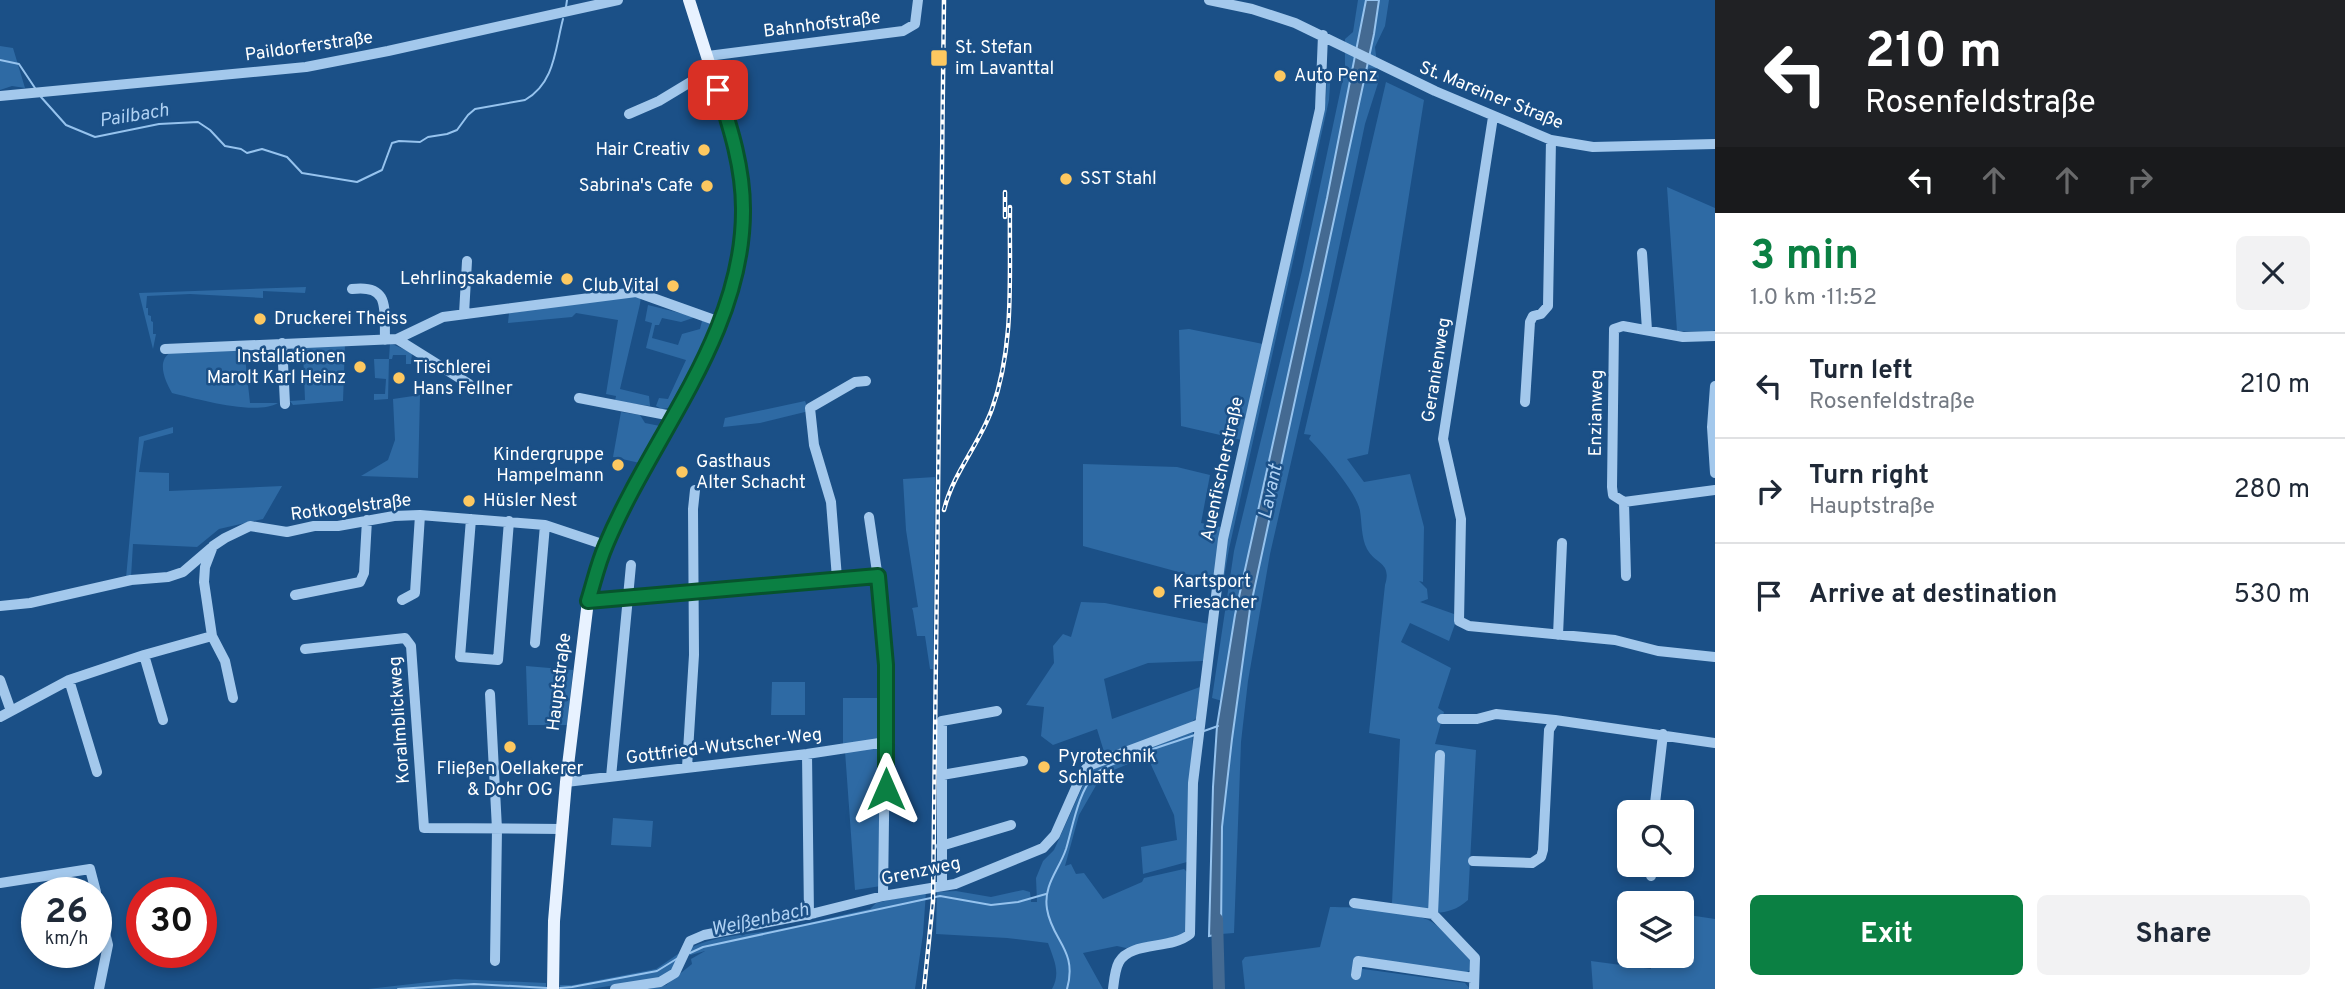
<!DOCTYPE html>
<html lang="en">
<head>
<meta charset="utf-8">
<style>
	body { margin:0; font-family:Overpass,sans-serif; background:#f2f2f3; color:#1f2937; height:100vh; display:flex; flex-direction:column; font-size:26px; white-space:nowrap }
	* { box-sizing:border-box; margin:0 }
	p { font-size:23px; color:#747a83 }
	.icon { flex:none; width:38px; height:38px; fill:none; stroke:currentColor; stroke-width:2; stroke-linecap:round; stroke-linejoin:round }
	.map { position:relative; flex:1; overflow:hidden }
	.details { display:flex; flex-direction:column; background:#fff; width:630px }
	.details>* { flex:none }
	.top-card { background:#202124; color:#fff; overflow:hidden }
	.tools { position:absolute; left:1617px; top:800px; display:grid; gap:14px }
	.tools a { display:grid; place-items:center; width:77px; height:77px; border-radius:10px; background:#fff; box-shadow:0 4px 10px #0003; font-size:35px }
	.speed { position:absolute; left:21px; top:877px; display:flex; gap:14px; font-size:35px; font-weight:700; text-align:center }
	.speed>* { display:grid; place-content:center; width:91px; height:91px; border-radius:50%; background:#fff; box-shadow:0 4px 10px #0003; line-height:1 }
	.speed small { font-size:18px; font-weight:400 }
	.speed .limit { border:10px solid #d22; background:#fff; color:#111 }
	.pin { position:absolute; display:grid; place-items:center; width:60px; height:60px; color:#fff; margin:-30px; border-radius:14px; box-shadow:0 4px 10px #0006 }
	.me { position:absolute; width:77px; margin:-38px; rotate:0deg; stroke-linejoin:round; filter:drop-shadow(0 0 5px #0008) }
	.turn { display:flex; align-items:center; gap:24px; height:147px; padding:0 35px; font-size:32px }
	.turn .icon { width:91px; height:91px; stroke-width:2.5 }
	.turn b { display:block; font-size:49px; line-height:60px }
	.lanes { display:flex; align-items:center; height:66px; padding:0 35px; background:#0003; justify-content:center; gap:35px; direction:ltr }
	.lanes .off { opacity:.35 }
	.round { display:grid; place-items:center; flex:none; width:74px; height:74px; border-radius:10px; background:#f2f2f3 }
	.summary { display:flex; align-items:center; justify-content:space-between; height:119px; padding:0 35px }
	h1 { font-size:42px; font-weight:700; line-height:52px; color:#0b8043 }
	.button { display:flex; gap:14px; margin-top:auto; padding:14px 35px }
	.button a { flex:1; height:80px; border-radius:10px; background:#0b8043; color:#fff; font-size:28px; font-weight:700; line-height:80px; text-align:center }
	.button a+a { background:#f2f2f3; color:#1f2937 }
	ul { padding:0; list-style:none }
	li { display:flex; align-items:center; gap:21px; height:105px; padding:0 35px; border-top:2px solid #e0e1e3 }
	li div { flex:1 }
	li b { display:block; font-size:26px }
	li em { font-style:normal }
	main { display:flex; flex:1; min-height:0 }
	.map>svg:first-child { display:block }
	.green { fill:#2e6aa4 }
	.water { fill:#446a92; stroke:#96c3ee; stroke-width:2 }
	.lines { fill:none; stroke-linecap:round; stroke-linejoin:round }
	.stream { stroke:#96c3ee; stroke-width:2 }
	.river { stroke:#446a92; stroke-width:12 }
	.minor { stroke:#a3c8ec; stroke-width:10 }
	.major { stroke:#e8f2ff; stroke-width:12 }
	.rail-casing { stroke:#fff; stroke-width:4.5 }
	.rail { stroke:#1b5087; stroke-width:2; stroke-dasharray:5; stroke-linecap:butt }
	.route-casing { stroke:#07532c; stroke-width:18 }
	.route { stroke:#0b8043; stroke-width:12 }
	.poi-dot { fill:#fdc860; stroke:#1b5087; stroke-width:2.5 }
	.labels { text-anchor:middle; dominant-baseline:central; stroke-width:5; stroke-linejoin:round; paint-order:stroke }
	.street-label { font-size:18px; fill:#fff; stroke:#1b5087 }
	.poi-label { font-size:18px; fill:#fff; stroke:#1b5087; text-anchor:start }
	.water-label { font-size:19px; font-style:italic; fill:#afd1f3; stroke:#1b5087 }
</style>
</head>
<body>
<main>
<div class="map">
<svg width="1715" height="989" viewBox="0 0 1715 989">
	<rect width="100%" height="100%" fill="#1b5087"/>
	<path class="green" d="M1358,0H1366L1327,198L1235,615L1222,701L1212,698L1234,551L1302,271L1345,69V39L1353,32Z
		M1379,0H1389L1385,26L1375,47L1379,80L1365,124L1327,305L1270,554L1248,681L1241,742L1234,933L1221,934L1222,827L1232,739L1250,609L1364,82Z
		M0,46L13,48L25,88L12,86L0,90Z
		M1327,70H1331L1329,100L1229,549L1222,589L1226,545L1326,98Z
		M1386,82L1424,100L1368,454L1347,459L1364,482L1410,474L1424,527L1423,582L1419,581L1427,589L1428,599L1420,602L1454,614L1455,624L1449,641L1410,623L1401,642L1451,668L1438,708L1444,712L1435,744L1476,750L1468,900C1443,922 1420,910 1392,903L1400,739L1369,733L1385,585C1392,562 1376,565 1367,549C1361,537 1362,523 1360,511C1358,494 1322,452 1309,439L1311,435L1304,434Z
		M1667,187L1715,208V330L1710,332L1677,331Z
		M306,287L305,293L263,291V298L190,294L147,296L146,308H148V315L151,316V321L153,322V334H156L153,349L139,293Z
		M630,296L641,297L640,304L620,389L649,396L650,406L615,401L616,396L606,394L618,320L576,313L572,317L508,323L509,313Z
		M648,305L696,317L681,322L662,318L659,325H655L652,338L678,345L682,334L700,329L702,321L705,320L712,324L694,362L668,408L662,409L656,406L659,398L668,399L686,360L646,348L652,323L645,321Z
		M1189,329L1263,344L1242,440L1181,426L1179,330Z
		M390,343L412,353L411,364H406V355H393L392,359H389L388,399L374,400V394H385L386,379L375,378L374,359H389Z
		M345,344L343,401L293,405L290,401L305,400L303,351H291L293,347Z
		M244,348L250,403H278C255,416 198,399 172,393C165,381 156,361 171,352Z
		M420,395L418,478L361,476L388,460L395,440L393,399Z
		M805,401L809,411L760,423L723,427L725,418Z
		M621,412L640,415L645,423L660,426L640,463L613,457Z
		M173,427V433L144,441L139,472L169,473V491L282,486L263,519L219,529L197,547L133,544L131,577L126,578L139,437Z
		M1083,464L1177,467L1210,475L1201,523L1221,527L1216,574L1197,577L1083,546Z
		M935,477L933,669H930L925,636H917L913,611L912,608L918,607L906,530L903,479Z
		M1081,602L1105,603L1209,624L1203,661L1148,663L1104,679L1112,719L1200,687L1196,718L1191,723L1105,755L1097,729L1053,745L1041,736L1044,707L1026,705L1054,663L1053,646L1063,634L1071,637Z
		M526,666L573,670L567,725H528Z
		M772,682H805V715H771Z
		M843,698H884L883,734L879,739L843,746Z
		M1193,732L1187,862L1143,874L1141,847L1177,840L1174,815L1147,756L1102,775L1079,815L1065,866L1071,864L1076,874L1084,873L1103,899L1142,882L1144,878L1184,869L1187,872L1186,932L1182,937L1126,948L1117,946L1083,953L1103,989H1052C1061,973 1054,960 1048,943L1007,938L936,934L937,892L956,891L991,897L1023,890L1030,892L1031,902H1037L1036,878L1043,861L1054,850L1085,781L1093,769Z
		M878,747L883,751L881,886L855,890L845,751Z
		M613,818L653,821L651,847L611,845Z
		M926,892L923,934L915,989H649L666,985L692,964L691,959L705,951L687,956L690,948C714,936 743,935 769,931C803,925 836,916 870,909L876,903Z
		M1330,907C1354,907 1413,910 1432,922C1447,932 1459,948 1472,960L1471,969L1466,973L1357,956L1356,968L1465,983L1470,989H1245L1242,961L1245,957L1320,947Z
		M1682,914L1715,919V989H1593L1591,961L1651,969V956H1682Z
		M678,954L680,957L669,974L660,978L590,989H560V985H573L656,969Z
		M455,979L546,983V989H368Z"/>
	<path class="water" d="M1366,0H1379L1374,34L1250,609L1232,739L1222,827L1221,934L1209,936L1213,787L1217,726L1235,615L1327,198Z"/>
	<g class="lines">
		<path class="stream" d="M566,7L567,0
			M0,60L19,64L35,88
			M41,97L66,125L95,137L159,124L198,122L210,130L225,146L241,149L247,153L262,149L287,157L302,173L357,182L382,170L392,143L399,141L420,142L428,137L447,134L457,130L468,115L475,109L525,100C555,83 555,49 563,19
			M1204,731L1218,726
			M690,953L703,947L940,896L991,905L1018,902L1046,894
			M560,988L572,987L657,971L678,958
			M398,989L474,984L547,988
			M1067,989C1078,950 1052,941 1047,909C1043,885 1059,870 1066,849C1073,826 1078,792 1095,774C1108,762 1175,742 1195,735"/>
		<path class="river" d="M1217,919L1219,989"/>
		<path class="minor" d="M1209,0L1252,9L1295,23L1435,91L1551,140L1593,147L1715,144
			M708,56L903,31L915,24L918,0
			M0,96L306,67L388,51L618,0
			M629,114L659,101L712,69
			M1493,117L1443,439L1461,519L1459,621L1469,626L1615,640L1658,651L1715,657
			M1642,253L1647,330
			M352,289C391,284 384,310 385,340
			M464,314L467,261
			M1715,336L1683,337L1623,326L1614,329L1612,487L1613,495L1624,502L1715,490
			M397,339L443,317L636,292L720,322
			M282,343L285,404
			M165,349L397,339L469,384
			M1715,386L1712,427L1715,473
			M579,398L672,416
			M1525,402L1530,322L1533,316L1541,314L1548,306L1551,140
			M1624,502L1626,576
			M869,517L883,613L886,665L883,896
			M471,519L460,657L498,660L509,521
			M837,578L831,502L814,445L810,408L855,382L866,381
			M295,595L360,582L364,573L367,520
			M402,600L415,593L420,515
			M588,601L878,576
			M0,606L30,603L131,580L168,577L183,572L211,548
			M1558,635L1562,543
			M212,636L225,661L233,698
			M535,643L545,525
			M305,649L405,638L411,646L424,828L562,829
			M144,655L163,720
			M0,680L11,711
			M69,680L97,772
			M490,694L497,829L495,961
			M0,717L69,680L144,655L212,636L204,582L205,567L213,546L225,538L250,526L287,532L314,526H338L394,516L420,515L545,525L605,545
			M1442,719H1477L1496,714L1555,720
			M807,754L809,915
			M1440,755L1433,914L1475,958L1474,989
			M687,767L694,655L693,509L695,490
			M942,775L1023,761
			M611,777L631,565
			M566,782L807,754L886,742
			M1654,812L1663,734
			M941,846L1011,825
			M1473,861L1532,863L1541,857L1543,850L1549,730L1555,720L1715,743
			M1649,864L1651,876
			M0,883L90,869L96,892
			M942,886V721L997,711
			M96,895L108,945L99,989
			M1354,903L1433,914
			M1356,975L1358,961L1474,978
			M615,989L660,982L675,973L690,941L704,935L815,913L883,896L955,884L1043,848L1055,835L1082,774L1088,766L1200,724
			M1113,989C1114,981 1115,969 1119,962C1131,941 1171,950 1190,934L1193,783L1223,539L1320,109L1323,35"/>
		<path class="major" d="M553,989L554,921L566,782L588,601L605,545L698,370L720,322L737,264L743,209L738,154L689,0"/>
		<g class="rail-casing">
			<path id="rail" d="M1005,217V192
				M944,510C953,473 979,445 992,409C1015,345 1009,274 1010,207
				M924,989L933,901L944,0"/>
		</g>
		<use href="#rail" class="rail"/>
	</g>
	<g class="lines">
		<g class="route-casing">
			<path id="route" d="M718,90C731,129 743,168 743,209C744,334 652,435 606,545C598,563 594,582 588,601L878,576L886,665V789"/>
		</g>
		<use href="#route" class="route"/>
	</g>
	<g class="poi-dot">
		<rect x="930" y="49" width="18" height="18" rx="3.5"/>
		<circle cx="1280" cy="76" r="7"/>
		<circle cx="704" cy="150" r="7"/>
		<circle cx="1066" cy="179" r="7"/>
		<circle cx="707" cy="186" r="7"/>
		<circle cx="567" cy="279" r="7"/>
		<circle cx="673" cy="286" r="7"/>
		<circle cx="260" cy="319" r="7"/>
		<circle cx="360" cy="367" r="7"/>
		<circle cx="399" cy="378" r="7"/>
		<circle cx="618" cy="465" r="7"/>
		<circle cx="682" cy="472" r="7"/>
		<circle cx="469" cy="501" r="7"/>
		<circle cx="1159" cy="592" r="7"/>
		<circle cx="510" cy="747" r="7"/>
		<circle cx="1044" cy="767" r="7"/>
	</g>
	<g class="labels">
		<g class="street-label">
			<text transform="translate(822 25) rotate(-7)">Bahnhofstraße</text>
			<text transform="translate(309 47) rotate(-8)">Paildorferstraße</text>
			<text transform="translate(1491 96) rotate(22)">St. Mareiner Straße</text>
			<text transform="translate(1437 370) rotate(-81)">Geranienweg</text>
			<text transform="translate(1597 413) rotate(-89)">Enzianweg</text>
			<text transform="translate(1223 469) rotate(-78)">Auenfischerstraße</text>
			<text transform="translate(351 508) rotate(-7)">Rotkogelstraße</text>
			<text transform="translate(560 682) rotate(-83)">Hauptstraße</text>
			<text transform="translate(400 720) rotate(-94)">Koralmblickweg</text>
			<text transform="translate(724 747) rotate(-7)">Gottfried-Wutscher-Weg</text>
			<text transform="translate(921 872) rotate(-12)">Grenzweg</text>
		</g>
		<g class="poi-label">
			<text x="955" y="48">St. Stefan<tspan x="955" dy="21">im Lavanttal</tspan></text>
			<text x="1294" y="76">Auto Penz</text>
			<text x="690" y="150" text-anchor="end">Hair Creativ</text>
			<text x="1080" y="179">SST Stahl</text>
			<text x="693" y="186" text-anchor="end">Sabrina's Cafe</text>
			<text x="553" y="279" text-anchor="end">Lehrlingsakademie</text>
			<text x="659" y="286" text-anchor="end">Club Vital</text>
			<text x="274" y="319">Druckerei Theiss</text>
			<text x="346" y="357" text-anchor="end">Installationen<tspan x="346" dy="21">Marolt Karl Heinz</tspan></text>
			<text x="413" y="368">Tischlerei<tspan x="413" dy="21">Hans Fellner</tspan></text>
			<text x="604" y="455" text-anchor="end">Kindergruppe<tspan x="604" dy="21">Hampelmann</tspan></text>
			<text x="696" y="462">Gasthaus<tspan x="696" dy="21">Alter Schacht</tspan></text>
			<text x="483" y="501">Hüsler Nest</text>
			<text x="1173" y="582">Kartsport<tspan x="1173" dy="21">Friesacher</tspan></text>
			<text x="1058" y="757">Pyrotechnik<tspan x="1058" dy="21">Schlatte</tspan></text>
			<text x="510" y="769" text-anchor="middle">Fließen Oellakerer<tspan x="510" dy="21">&amp; Dohr OG</tspan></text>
		</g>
		<g class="water-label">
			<text transform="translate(134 116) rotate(-9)">Pailbach</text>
			<text transform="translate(1271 492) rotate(-78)">Lavant</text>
			<text transform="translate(760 920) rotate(-12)">Weißenbach</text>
		</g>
	</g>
</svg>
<div class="tools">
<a><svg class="icon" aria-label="search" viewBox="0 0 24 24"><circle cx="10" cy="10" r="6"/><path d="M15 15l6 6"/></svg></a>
<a><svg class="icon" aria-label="layers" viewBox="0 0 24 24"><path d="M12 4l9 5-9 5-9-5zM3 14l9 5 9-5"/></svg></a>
</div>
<div class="speed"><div>26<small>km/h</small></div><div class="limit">30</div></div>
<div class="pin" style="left:718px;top:90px;background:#d93025"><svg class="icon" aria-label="arrive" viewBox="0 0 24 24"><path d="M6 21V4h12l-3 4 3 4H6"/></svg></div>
<svg class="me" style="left:886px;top:789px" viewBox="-20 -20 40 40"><path d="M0-17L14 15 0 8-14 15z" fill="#0b8043" stroke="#fff" stroke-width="4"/></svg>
</div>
<section class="details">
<div class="top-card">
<div class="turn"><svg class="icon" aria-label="left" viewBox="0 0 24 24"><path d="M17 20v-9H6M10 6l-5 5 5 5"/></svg><div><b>210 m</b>Rosenfeldstraße</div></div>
<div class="lanes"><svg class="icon" aria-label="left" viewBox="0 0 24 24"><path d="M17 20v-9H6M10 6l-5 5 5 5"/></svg><svg class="icon off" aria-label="ahead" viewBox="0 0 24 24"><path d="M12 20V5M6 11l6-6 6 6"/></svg><svg class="icon off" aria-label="ahead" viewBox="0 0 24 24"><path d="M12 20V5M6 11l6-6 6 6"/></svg><svg class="icon off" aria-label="right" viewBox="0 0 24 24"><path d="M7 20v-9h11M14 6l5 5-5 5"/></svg></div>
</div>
<div class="summary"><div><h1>3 min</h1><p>1.0 km · 11:52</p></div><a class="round"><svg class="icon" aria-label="close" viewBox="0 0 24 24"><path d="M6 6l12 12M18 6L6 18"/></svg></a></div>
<ul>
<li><svg class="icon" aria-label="left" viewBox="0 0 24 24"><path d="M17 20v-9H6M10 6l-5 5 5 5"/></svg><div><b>Turn left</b><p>Rosenfeldstraße</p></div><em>210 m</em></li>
<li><svg class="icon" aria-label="right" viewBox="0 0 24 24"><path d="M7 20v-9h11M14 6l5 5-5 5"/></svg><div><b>Turn right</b><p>Hauptstraße</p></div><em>280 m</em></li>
<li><svg class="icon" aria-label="arrive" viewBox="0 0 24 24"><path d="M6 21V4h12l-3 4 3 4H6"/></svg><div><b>Arrive at destination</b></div><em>530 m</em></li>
</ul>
<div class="button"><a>Exit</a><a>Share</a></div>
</section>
</main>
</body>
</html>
